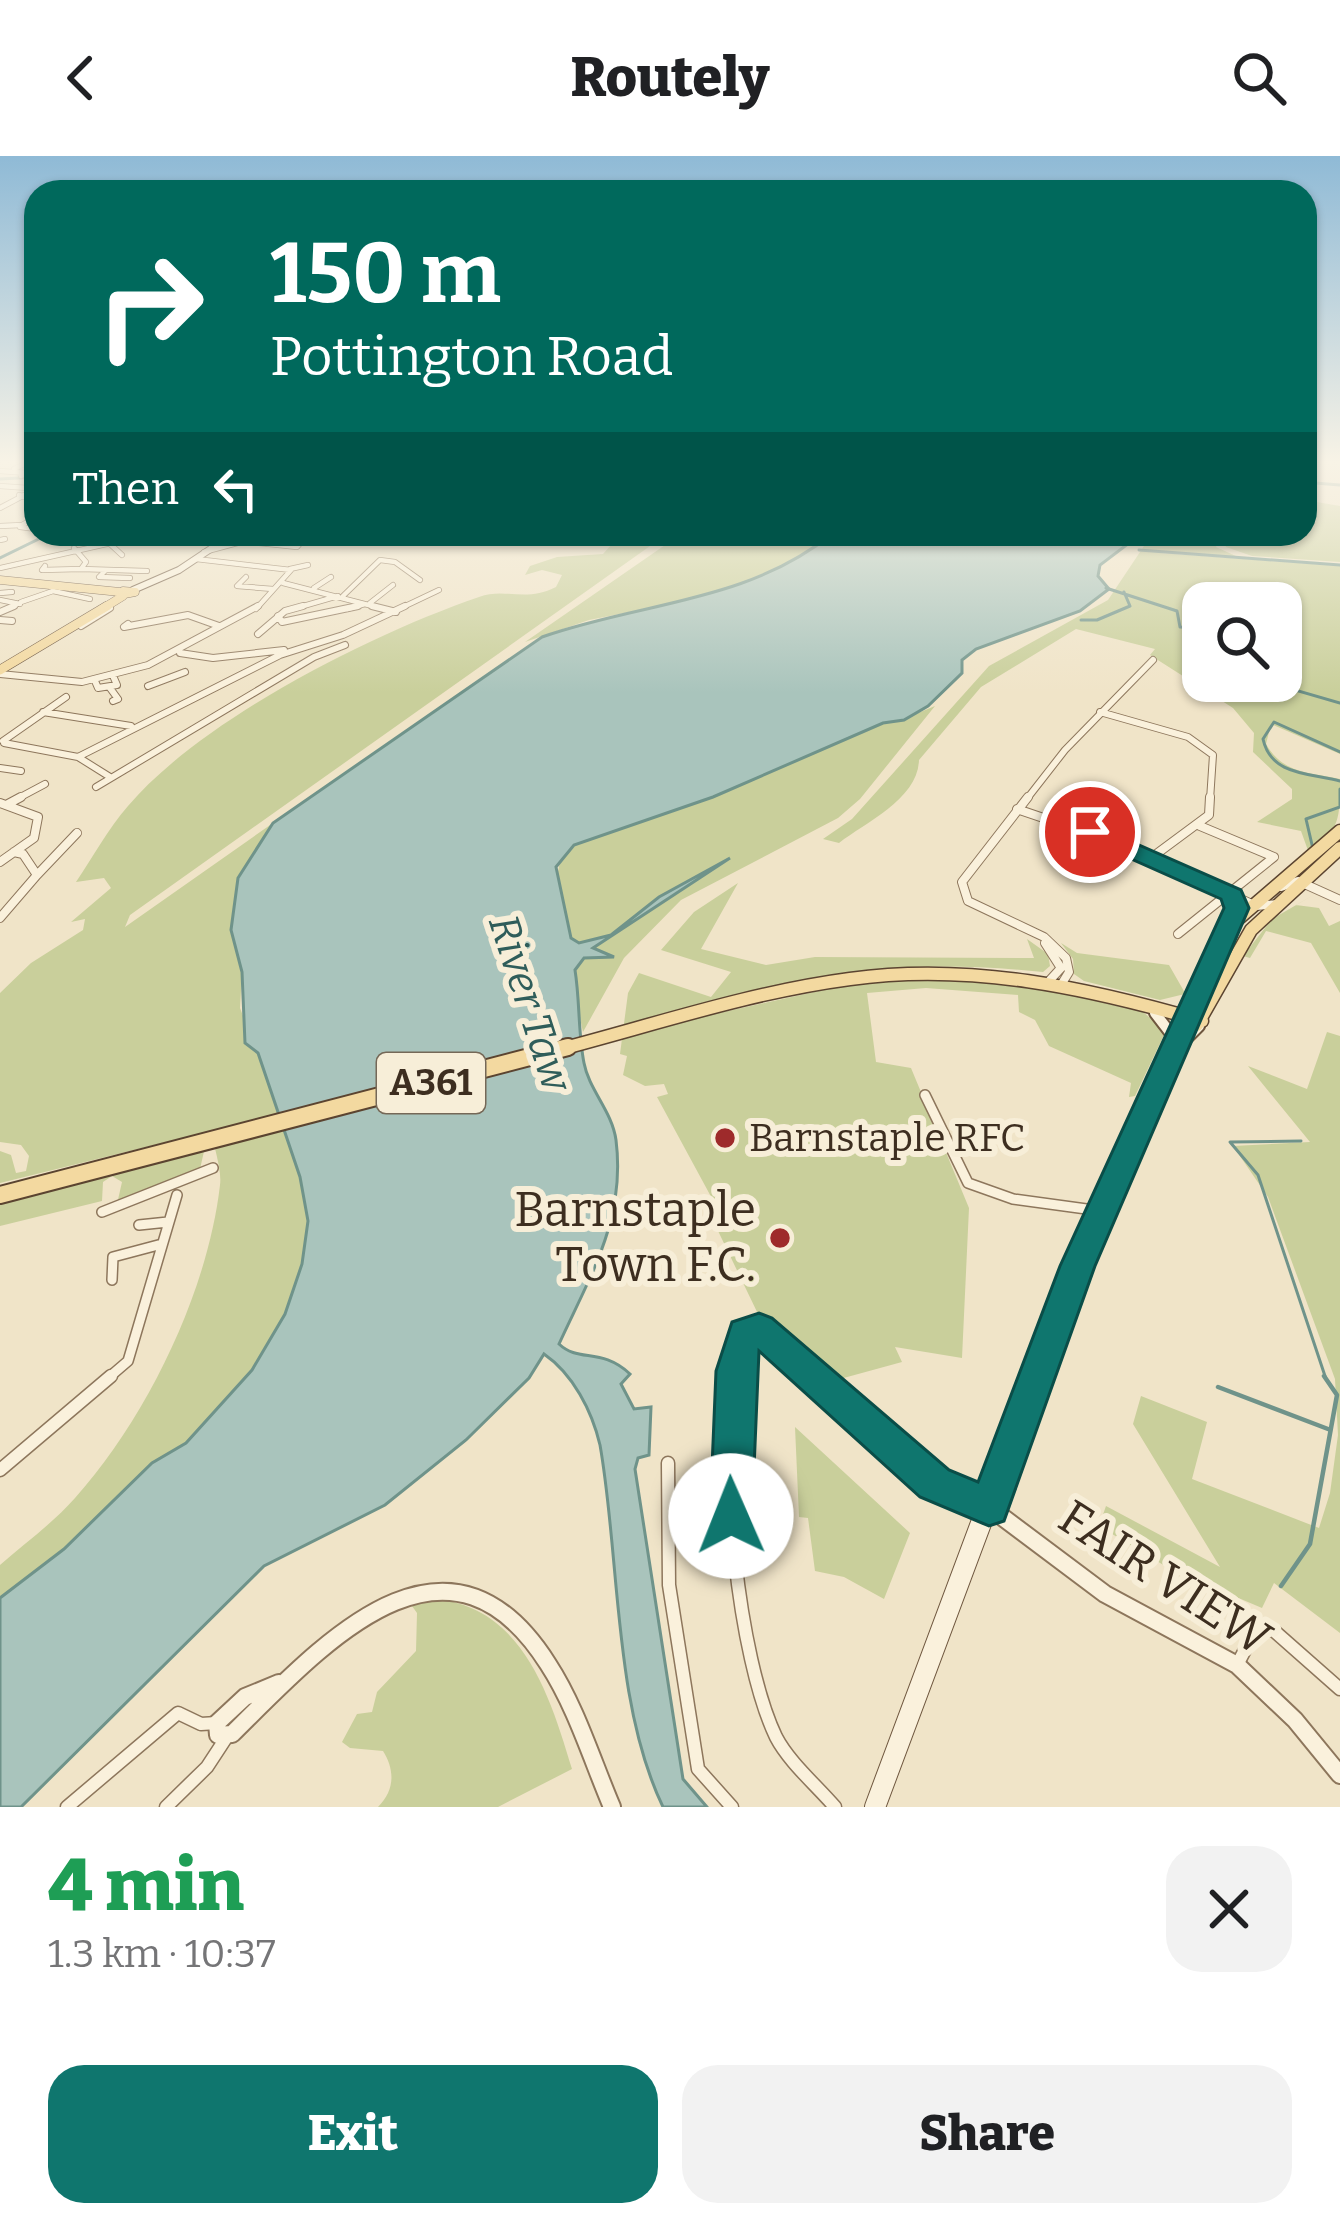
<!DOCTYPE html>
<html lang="en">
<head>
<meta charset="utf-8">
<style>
	body { margin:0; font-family:Bitter,serif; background:#f2f2f2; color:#202124; height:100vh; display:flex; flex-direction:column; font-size:45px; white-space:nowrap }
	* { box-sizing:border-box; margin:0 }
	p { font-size:39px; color:#757577 }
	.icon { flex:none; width:66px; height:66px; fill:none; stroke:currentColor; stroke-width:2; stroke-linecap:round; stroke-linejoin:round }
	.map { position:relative; height:1651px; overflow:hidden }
	.panel { display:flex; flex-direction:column; background:#fff; flex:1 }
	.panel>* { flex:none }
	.guide { position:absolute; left:24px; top:24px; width:1293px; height:366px; border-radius:36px; box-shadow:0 3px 9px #0004; background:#00695c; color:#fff; overflow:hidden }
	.fabs { position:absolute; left:1182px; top:426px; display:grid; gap:24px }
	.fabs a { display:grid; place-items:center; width:120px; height:120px; border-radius:24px; background:#fff; box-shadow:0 3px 9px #0004; font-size:60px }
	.pin { position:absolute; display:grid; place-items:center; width:102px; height:102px; color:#fff; margin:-51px; border:6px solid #fff; border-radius:50%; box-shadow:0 3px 12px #0007 }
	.me { position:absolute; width:132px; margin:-66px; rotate:359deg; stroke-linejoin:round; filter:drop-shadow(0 0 9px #0008) }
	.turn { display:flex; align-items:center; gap:42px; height:252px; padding:0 48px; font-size:54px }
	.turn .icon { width:156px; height:156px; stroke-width:2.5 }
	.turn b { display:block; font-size:84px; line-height:102px }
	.then { display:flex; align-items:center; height:114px; padding:0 48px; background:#0003; gap:24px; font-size:45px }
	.round { display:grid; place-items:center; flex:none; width:126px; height:126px; border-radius:36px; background:#f2f2f2 }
	.overview { display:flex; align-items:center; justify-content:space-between; height:204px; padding:0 48px }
	h1 { font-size:72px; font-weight:800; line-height:90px; color:#1e9e55 }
	.action { display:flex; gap:24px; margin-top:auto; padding:24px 48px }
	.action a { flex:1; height:138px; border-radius:36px; background:#0f766e; color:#fff; font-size:48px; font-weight:800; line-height:138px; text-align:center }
	.action a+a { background:#f2f2f2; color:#202124 }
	header { display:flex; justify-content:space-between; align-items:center; height:156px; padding:0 48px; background:#fff; font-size:54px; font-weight:800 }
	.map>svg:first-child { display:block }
	.green { fill:#c9cf9b; fill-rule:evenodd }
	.water { fill:#a9c4bc; stroke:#6f938a; stroke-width:3 }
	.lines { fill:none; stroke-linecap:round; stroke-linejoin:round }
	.stream-far1 { stroke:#6f938a; stroke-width:3 }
	.stream { stroke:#6f938a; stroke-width:4.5 }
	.minor-far4-casing { stroke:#8d765c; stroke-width:6 }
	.minor-far3-casing { stroke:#8d765c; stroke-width:8 }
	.minor-far2-casing { stroke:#8d765c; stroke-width:10 }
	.minor-far1-casing { stroke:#8d765c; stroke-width:12 }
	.minor-casing { stroke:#8d765c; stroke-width:15 }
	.tertiary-casing { stroke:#8d765c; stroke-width:20 }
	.secondary-far3-casing { stroke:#6f573f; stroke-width:8 }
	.secondary-far2-casing { stroke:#6f573f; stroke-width:14 }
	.secondary-far1-casing { stroke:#6f573f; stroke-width:18 }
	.secondary-casing { stroke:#6f573f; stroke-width:22 }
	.primary-far3-casing { stroke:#5b4430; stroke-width:9 }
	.primary-far2-casing { stroke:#5b4430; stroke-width:10 }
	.primary-far1-casing { stroke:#5b4430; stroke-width:15 }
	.primary-casing { stroke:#5b4430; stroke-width:20 }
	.minor-far4 { stroke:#faf1dc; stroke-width:4.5 }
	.minor-far3 { stroke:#faf1dc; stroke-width:6 }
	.minor-far2 { stroke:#faf1dc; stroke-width:8 }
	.minor-far1 { stroke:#faf1dc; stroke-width:9 }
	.minor { stroke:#faf1dc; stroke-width:12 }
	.tertiary { stroke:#faf1dc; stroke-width:16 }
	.secondary-far3 { stroke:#faf1dc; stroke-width:6 }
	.secondary-far2 { stroke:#faf1dc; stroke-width:10 }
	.secondary-far1 { stroke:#faf1dc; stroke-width:15 }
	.secondary { stroke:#faf1dc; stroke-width:20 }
	.primary-far3 { stroke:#f3d9a0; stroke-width:8 }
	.primary-far2 { stroke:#f3d9a0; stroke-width:9 }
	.primary-far1 { stroke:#f3d9a0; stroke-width:12 }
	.primary { stroke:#f3d9a0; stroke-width:16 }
	.route { fill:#0f766e; stroke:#0a4d48; stroke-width:3 }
	.poi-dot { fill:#9e2a2b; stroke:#f7eed8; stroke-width:4.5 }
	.labels { text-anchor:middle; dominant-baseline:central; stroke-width:12; stroke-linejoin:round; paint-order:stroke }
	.shield { fill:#f7eed8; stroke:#756857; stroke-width:3 }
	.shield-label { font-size:36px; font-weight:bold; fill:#3d2e20 }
	.poi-label { font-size:39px; fill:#3d2e20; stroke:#f7eed8; text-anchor:start }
	.water-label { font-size:42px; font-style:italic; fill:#2f5d5a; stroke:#f7eed8 }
	.near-poi-label { font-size:48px; fill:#3d2e20; stroke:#f7eed8; text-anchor:end }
	.near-street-label { font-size:48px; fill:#3d2e20; stroke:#f7eed8 }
</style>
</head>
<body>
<header><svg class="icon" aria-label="back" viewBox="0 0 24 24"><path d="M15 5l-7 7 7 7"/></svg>Routely<svg class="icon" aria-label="search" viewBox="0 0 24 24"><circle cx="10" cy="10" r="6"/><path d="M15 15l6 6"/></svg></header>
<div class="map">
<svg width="1340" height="1651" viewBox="0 0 1340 1651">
	<rect width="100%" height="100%" fill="#f0e4c8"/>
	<path class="green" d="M1305,344L1340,350V406L1252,400L1226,391L1224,386L1244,378H1305Z
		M621,378H667L130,759L125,771L273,667L238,722L231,774L242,817L240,852L248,873L245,887L258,897L300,1021L308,1065L303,1108L285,1159L252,1214L186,1287L152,1307L64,1393L0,1442V1409C25,1387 53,1367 75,1342C147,1262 208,1135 220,1029C222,1014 214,991 211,975L0,1027V995L11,999L16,1017L26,1015L29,1000L21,989L0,986V837L31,807L83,774L85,763L71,766L111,732L104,722L76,726C93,701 108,673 128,650C202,563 371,478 479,441C505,431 525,447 556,431L562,419L542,414L525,419L530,410L557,401L603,398Z
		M681,378H1028L589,464L525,486Z
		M1152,378L1221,379L1216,391L1238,401L1147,396L1340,410V598L1271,568L1266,588C1283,618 1308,616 1340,623C1340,664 1340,671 1310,700L1301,675L1257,666L1292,643V633L1253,596L1254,577L1233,552L1150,499L1155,493L1076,473L981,531L919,604C918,643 866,666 839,687L823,683L852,663L989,510L1108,444ZM1203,447H1281V525H1203Z
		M1018,475L972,492L958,504L957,516L913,559L935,550L860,643L838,662L681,744L624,802L583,876L570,815L594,998L557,721L561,700L573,689L713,641L885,567L909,515Z
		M738,727L701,793L766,809L815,801L1034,802L1027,783L1048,798L1050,810L1043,816C915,803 792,811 674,867L846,829L927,822L1040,832L1143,856L1161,871L1164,879L1135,940L1129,941L1131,927L1049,890L1035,864L1019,856L1018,839L926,832L867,837L876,906L911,912L969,1052L962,1202L895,1191L902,1206L829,1226L784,1178L759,1160L707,1052L715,1048L657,941L668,938L664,928L645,930L623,919L627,900L620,898L628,837L639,817L711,841L731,816L661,794L694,756Z
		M1317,737L1296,749L1319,752L1329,770L1340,765V837L1311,787L1266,775L1250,802L1243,800L1272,763Z
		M1061,787L1077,797L1169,809L1185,837L1193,836L1160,844L1084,825L1074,818L1073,803Z
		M1327,876L1340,880V1477L1274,1427L1262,1452L1170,1413L1099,1370L1106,1350L1220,1411L1133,1268L1141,1240L1207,1266L1192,1323L1319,1372L1330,1337L1338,1279L1335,1223L1268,1041L1233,990L1310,986L1248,910L1307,933Z
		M205,991L200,1013L117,1048L122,1026L112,1020L103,1026L102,1045L0,1070V1043Z
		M795,1271L910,1377L884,1443L844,1421L815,1415L808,1362L799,1361Z
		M435,1443C523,1451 550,1540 572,1613L498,1651H378C395,1634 395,1614 383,1595L350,1592L342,1586L357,1558L372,1556L377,1536L416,1495L417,1457L412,1450Z"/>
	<path class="water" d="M832,378H1141L1100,409L1098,420L1109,433L1080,455L976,493L962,504V517L928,550L904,564L883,567L713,641L574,689L556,711L571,782L579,787L611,779L659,741L730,702L593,792L614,801L584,802L575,814C580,845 578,877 584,907C589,934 612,955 616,984C626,1063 590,1120 559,1188C579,1207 601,1191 630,1218L621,1228L634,1253L651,1251L649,1299L638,1302L635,1313L683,1623L707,1651H663C613,1547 620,1402 600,1289C592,1255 573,1218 544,1198L529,1222L466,1284L385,1349L264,1410L21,1651H0V1442L64,1393L152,1307L186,1287L252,1214L285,1158L302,1108L308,1065L300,1021L258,897L245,887L242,816L231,774L238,722L273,667L542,481C641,446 746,447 832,378Z"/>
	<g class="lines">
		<path class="stream-far1" d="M0,323L36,321
			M1305,325L1310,326
			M1315,327L1340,329
			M1139,394L1340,409
			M0,402L49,378
			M1106,432L1177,455L1180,471L1203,472
			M1081,464H1097L1130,450L1124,436
			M1281,508L1287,514L1281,518
			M1264,525L1340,547
			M1340,596L1274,566L1263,583C1271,620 1310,617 1340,625
			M1313,693L1306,663L1340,651V633
			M1301,985L1230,986L1258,1019L1326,1223"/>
		<path class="stream" d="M1218,1231L1328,1273
			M1281,1430L1310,1388L1337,1239L1324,1220"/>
		<g class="minor-far4-casing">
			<path id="minor-far4" d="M14,313L30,305
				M0,315L27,317L21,320
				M0,330L28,332
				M19,339L36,344
				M0,352L36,333
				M0,370L22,369L36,361
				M20,371L36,373
				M153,378L171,380
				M0,384L5,383
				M79,384L87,383
				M109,387L122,399
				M259,387L297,391L308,378
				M74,392L86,406L81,413L147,415
				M204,396L271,378
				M196,403L291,414L256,453
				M45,410L42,414L81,413
				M0,412L151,378
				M290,413L308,409
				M105,415L99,421L130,422
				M246,421L237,430L273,433
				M283,427L384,453
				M314,432L331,421
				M0,437L12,436
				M343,440L380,404L395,406L420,424
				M0,444L20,448
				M21,446L53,435L90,443
				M370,447L393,429
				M7,453L16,449
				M293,453L338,440
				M347,453L365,448
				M399,453L439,434"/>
		</g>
		<g class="minor-far3-casing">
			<path id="minor-far3" d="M372,450L396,456
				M0,456L14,450
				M278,460L282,466L358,450
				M0,464L12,465
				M128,468L124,471L188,459L219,470
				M81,470L110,452
				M258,478L285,455L303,450
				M180,497L213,502L284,494
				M0,518L82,526L148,509L258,450
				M95,525L98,532L117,529L114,522
				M148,530L185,516
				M110,532L118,543L113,545
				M43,556L131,570
				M1100,556L1188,581L1213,599L1210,644
				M3,585L66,541
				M4,587L78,601L110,621
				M78,601L280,499L343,479L405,450
				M0,612L21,615
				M96,631L314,501L345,489
				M15,644L45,628
				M1026,644L1065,594L1153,504"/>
		</g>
		<g class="minor-far2-casing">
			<path id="minor-far2" d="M1028,641L962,726L968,745L1044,781L1066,802L1069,816L1061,829
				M0,647L38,661L34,682L0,706
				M8,648L21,641
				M1017,653L1123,689L1256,750L1278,748
				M1151,702L1209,659L1210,641
				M37,719L77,677
				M1281,731L1298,725L1340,744
				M0,762L37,719L23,698L14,696
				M1231,768L1234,740
				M1178,778L1274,701L1200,670
				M1045,787L1061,812L1050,824"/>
		</g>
		<g class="minor-far1-casing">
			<path id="minor-far1" d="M925,939L968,1027L1013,1043L1101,1055
				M102,1056L213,1012
				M139,1069L168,1066
				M112,1124L113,1101L162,1088
				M107,1223L128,1205L177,1039
				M735,1223L745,1177L759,1173L819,1223"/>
		</g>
		<g class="minor-casing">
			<path id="minor" d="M736,1220C718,1305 738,1502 776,1581C789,1606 816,1629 835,1651
				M816,1220L935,1327L988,1350
				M668,1307L669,1429L698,1613L732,1651
				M0,1314L111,1220
				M702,1352H731
				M1237,1509L1255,1475L1273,1474L1340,1533
				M67,1651L178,1557L201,1568L217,1567
				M166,1651L207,1611L226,1582"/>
		</g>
		<g class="tertiary-casing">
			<path id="tertiary" d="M989,1351L1105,1438L1237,1509L1295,1564L1340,1619
				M279,1527L245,1541L217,1567L218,1579L232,1578C322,1489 447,1349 548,1508C576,1551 592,1604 612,1651"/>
		</g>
		<g class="secondary-far3-casing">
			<path id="secondary-far3" d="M133,434L179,414L233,378"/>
		</g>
		<g class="secondary-far2-casing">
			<path id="secondary-far2" d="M1155,857L1175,883
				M1171,894L1184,865
				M1175,894L1199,870"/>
		</g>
		<g class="secondary-far1-casing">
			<path id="secondary-far1" d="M1172,897L1178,891
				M1035,1223L1077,1110L1172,891"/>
		</g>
		<g class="secondary-casing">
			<path id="secondary" d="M875,1651L1036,1220"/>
		</g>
		<g class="primary-far3-casing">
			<path id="primary-far3" d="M0,424L120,436
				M123,435L135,436L119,439Z
				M102,453L123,440"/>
		</g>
		<g class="primary-far2-casing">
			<path id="primary-far2" d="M0,514L107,450"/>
		</g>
		<g class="primary-far1-casing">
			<path id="primary-far1" d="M1184,865L1231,769L1340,675
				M1197,869L1251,774L1340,692
				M557,894C653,869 751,836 850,823C970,806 1088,832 1202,865"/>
		</g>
		<g class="primary-casing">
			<path id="primary" d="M0,1039L568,891"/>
		</g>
		<use href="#minor-far4" class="minor-far4"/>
		<use href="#minor-far3" class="minor-far3"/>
		<use href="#minor-far2" class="minor-far2"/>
		<use href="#minor-far1" class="minor-far1"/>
		<use href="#minor" class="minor"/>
		<use href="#tertiary" class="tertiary"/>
		<use href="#secondary-far3" class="secondary-far3"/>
		<use href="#secondary-far2" class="secondary-far2"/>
		<use href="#secondary-far1" class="secondary-far1"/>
		<use href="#secondary" class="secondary"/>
		<use href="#primary-far3" class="primary-far3"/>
		<use href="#primary-far2" class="primary-far2"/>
		<use href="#primary-far1" class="primary-far1"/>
		<use href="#primary" class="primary"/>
	</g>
	<linearGradient id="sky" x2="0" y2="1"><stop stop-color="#8fbad6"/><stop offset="0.57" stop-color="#f8f3e6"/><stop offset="1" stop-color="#f8f3e6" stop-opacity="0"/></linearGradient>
	<rect width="1340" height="537" fill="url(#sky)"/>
	<path class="route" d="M1082,671H1098L1241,734L1249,752L1095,1110L1004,1365L989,1370L920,1341L759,1195L752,1360L746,1374L731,1380L716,1374L710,1360L716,1215L732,1166L759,1157L772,1162L949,1314L978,1326L1060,1110L1224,752L1221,743L1082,681Z"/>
	<g class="poi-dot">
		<circle cx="725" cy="982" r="12"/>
		<circle cx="780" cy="1082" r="12"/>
	</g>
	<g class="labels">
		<rect class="shield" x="377" y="897" width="108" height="60" rx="9"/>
		<g class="shield-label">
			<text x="431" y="927">A361</text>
		</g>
		<g class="poi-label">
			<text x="749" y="982">Barnstaple RFC</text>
		</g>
		<g class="water-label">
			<text transform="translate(530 847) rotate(72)">River Taw</text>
		</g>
		<g class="near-poi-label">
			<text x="756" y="1054">Barnstaple<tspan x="756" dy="55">Town F.C.</tspan></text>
		</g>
		<g class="near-street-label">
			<text transform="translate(1165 1422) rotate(33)">FAIR VIEW</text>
		</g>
	</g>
</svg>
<div class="fabs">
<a><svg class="icon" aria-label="search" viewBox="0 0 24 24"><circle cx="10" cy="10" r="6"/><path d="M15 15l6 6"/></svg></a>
</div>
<div class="pin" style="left:1090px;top:676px;background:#d93025"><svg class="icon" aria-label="arrive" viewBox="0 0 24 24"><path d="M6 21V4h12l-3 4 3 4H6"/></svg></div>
<svg class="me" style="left:731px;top:1360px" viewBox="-20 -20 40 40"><circle r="19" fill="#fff"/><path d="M0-13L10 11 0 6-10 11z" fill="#0f766e"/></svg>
<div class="guide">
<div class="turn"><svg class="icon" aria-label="right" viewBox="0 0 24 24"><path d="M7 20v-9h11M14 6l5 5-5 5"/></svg><div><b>150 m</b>Pottington Road</div></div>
<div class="then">Then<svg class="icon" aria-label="left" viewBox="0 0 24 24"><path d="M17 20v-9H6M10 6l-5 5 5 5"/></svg></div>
</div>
</div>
<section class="panel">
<div class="overview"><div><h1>4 min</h1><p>1.3 km · 10:37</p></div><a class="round"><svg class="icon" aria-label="close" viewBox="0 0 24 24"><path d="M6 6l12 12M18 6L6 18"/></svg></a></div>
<div class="action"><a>Exit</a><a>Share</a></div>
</section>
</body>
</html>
